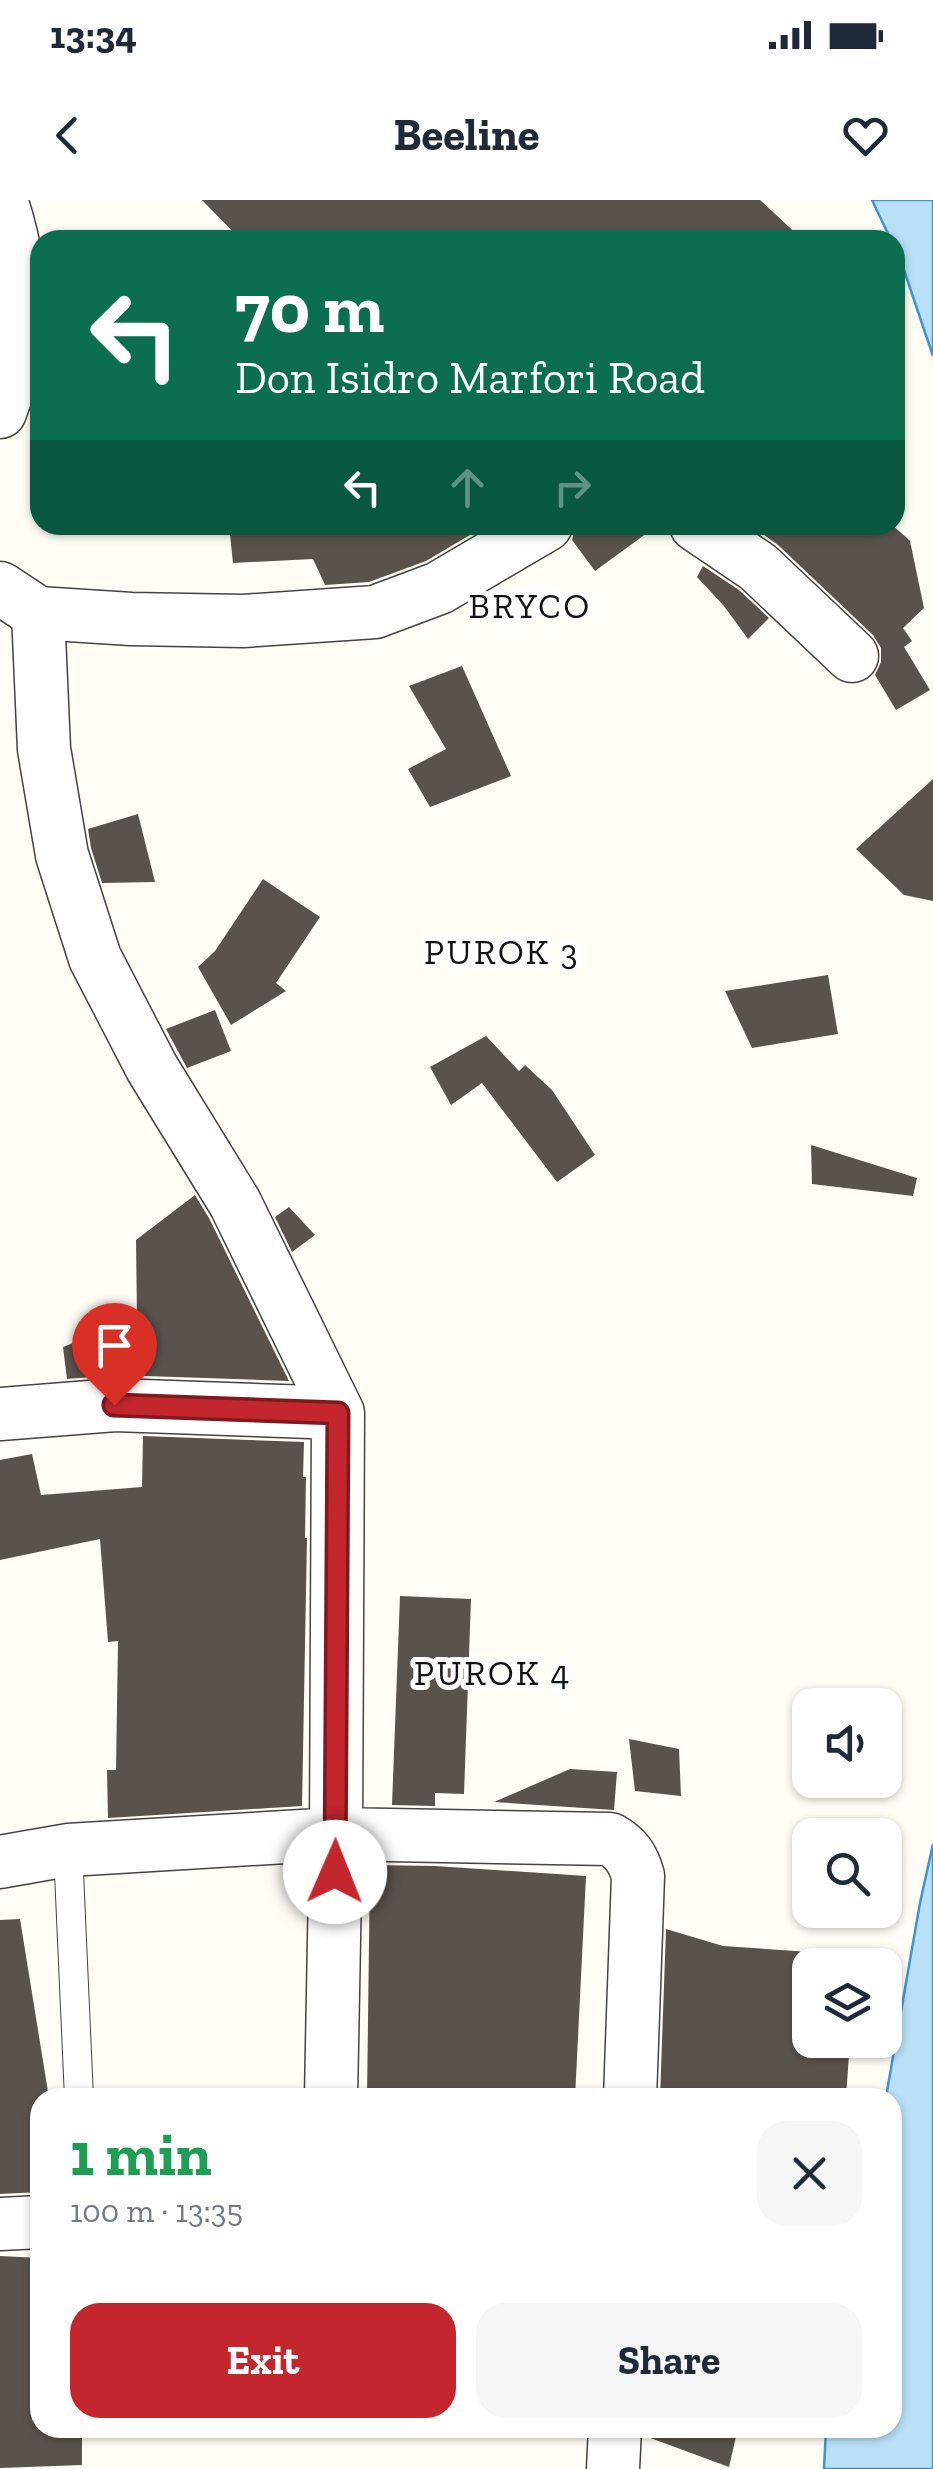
<!DOCTYPE html>
<html lang="en">
<head>
<meta charset="utf-8">
<style>
	body { margin:0; font-family:"Zilla Slab",serif; background:#f6f6f7; color:#1f2937; height:100vh; display:flex; flex-direction:column; font-size:38px; white-space:nowrap }
	* { box-sizing:border-box; margin:0 }
	p { font-size:32px; color:#747a83 }
	.icon { flex:none; width:55px; height:55px; fill:none; stroke:currentColor; stroke-width:2; stroke-linecap:round; stroke-linejoin:round }
	.map { position:relative; flex:1; overflow:hidden }
	.panel { position:absolute; left:30px; top:1888px; width:872px; height:350px; display:flex; flex-direction:column; background:#fff; border-radius:30px; box-shadow:0 2px 8px #0004 }
	.panel>* { flex:none }
	.banner { position:absolute; left:30px; top:30px; width:875px; height:305px; border-radius:30px; box-shadow:0 2px 8px #0004; background:#0b6e4f; color:#fff; overflow:hidden }
	.tools { position:absolute; left:792px; top:1488px; display:grid; gap:20px }
	.tools a { display:grid; place-items:center; width:110px; height:110px; border-radius:20px; background:#fff; box-shadow:0 2px 8px #0004; font-size:50px }
	.pin { position:absolute; display:grid; place-items:center; width:85px; height:85px; color:#fff; margin:-102px -42px; border-radius:50% 50% 50% 0; rotate:-45deg; box-shadow:0 0 10px #0007 }
	.pin .icon { rotate:45deg }
	.me { position:absolute; width:110px; margin:-55px; rotate:1deg; stroke-linejoin:round; filter:drop-shadow(0 0 8px #0008) }
	.turn { display:flex; align-items:center; gap:35px; height:210px; padding:0 40px; font-size:45px }
	.turn .icon { width:130px; height:130px; stroke-width:2.5 }
	.turn b { display:block; font-size:70px; line-height:85px }
	.lanes { display:flex; align-items:center; height:95px; padding:0 40px; background:#0003; justify-content:center; gap:50px; direction:ltr }
	.lanes .off { opacity:.35 }
	.round { display:grid; place-items:center; flex:none; width:105px; height:105px; border-radius:30px; background:#f6f6f7 }
	.overview { display:flex; align-items:center; justify-content:space-between; height:170px; padding:0 40px }
	h1 { font-size:60px; font-weight:800; line-height:75px; color:#1e9e55 }
	.action { display:flex; gap:20px; margin-top:auto; padding:20px 40px }
	.action a { flex:1; height:115px; border-radius:30px; background:#c4262e; color:#fff; font-size:40px; font-weight:800; line-height:115px; text-align:center }
	.action a+a { background:#f6f6f7; color:#1f2937 }
	.status { display:flex; justify-content:space-between; align-items:center; height:70px; padding:0 50px; background:#fff; direction:ltr }
	.status svg { height:28px; fill:currentColor }
	header { display:flex; justify-content:space-between; align-items:center; height:130px; padding:0 40px; background:#fff; font-size:45px; font-weight:800 }
	.map>svg:first-child { display:block }
	.water { fill:#b9e0f7; stroke:#3f96cf; stroke-width:2.5 }
	.building { fill:#5a524d }
	.lines { fill:none; stroke-linecap:round; stroke-linejoin:round }
	.lane-casing { stroke:#444; stroke-width:30 }
	.street-casing { stroke:#444; stroke-width:55 }
	.lane { stroke:#fff; stroke-width:28 }
	.street { stroke:#fff; stroke-width:52 }
	.route-casing { stroke:#7f191e; stroke-width:25 }
	.route { stroke:#c4262e; stroke-width:18 }
	.labels { text-anchor:middle; dominant-baseline:central; stroke-width:10; stroke-linejoin:round; paint-order:stroke }
	.neighbourhood-label { font-size:35px; letter-spacing:2.5px; fill:#111; stroke:#fff }
</style>
</head>
<body>
<div class="status"><b>13:34</b><svg viewBox="0 0 49 12"><path d="M0 12V9h3v3zM5 12V6h3v6zM10 12V3h3v9zM15 12V0h3v12zM26 1h20v11H26zM47 4h2v5h-2z"/></svg></div>
<header><svg class="icon" aria-label="back" viewBox="0 0 24 24"><path d="M15 5l-7 7 7 7"/></svg>Beeline<svg class="icon" aria-label="heart" viewBox="0 0 24 24"><path d="M12 20l-8-8c-3-5 5-10 8-4 3-6 11-1 8 4z"/></svg></header>
<div class="map">
<svg width="933" height="2269" viewBox="0 0 933 2269">
	<rect width="100%" height="100%" fill="#fffdf5"/>
	<path class="water" d="M872,0H933V156L904,70L895,50V40H891Z
		M933,1644V2269H824L826,2228H892V1898L886,1897L920,1703Z"/>
	<path class="building" d="M202,0H760L803,40H241Z
		M229,325H487L426,361L369,382L325,385L313,359L233,363Z
		M576,325H658L595,371L572,340Z
		M750,325H892L906,337L910,341L924,408L903,428L912,441L904,447L930,490L896,510L875,475L881,462V448L873,435L778,345Z
		M703,366L739,390L769,418L748,439L724,406L697,377Z
		M462,466L511,576L430,607L408,569L446,549L409,486Z
		M933,579V701L904,695L856,649Z
		M138,614L155,682L102,683L91,648L88,629Z
		M263,679L320,717L276,783L286,791L231,825L198,767L215,751Z
		M828,775L838,834L752,848L725,791Z
		M215,810L231,851L187,868L166,829Z
		M486,836L519,871L525,865L552,890L595,955L557,982L482,883L451,905L430,867Z
		M811,945L917,978L913,996L812,984Z
		M195,995L209,1018L289,1181L116,1175L67,1179L63,1147L137,1118L136,1040Z
		M289,1007L315,1035L292,1052L275,1017Z
		M143,1236L304,1242L303,1277H306L305,1338H307L302,1606L108,1618L107,1570H116L118,1441L108,1442L100,1339L0,1360V1260L32,1254L41,1295L142,1287Z
		M400,1396L471,1399L464,1594L435,1593V1606L392,1605Z
		M629,1539L679,1549L681,1596L635,1591Z
		M570,1569L617,1572L614,1610L494,1602Z
		M370,1665L435,1666L586,1676L575,1898H367Z
		M20,1719L49,1898H40V1992L0,1994V1720Z
		M666,1729L723,1746L810,1752V1840H850L846,1898H660Z
		M0,2056L40,2058V2228H82V2265L0,2268Z
		M645,2228H738L729,2267L645,2236Z"/>
	<g class="lines">
		<g class="lane-casing">
			<path id="lane" d="M68,1650L79,1898"/>
		</g>
		<g class="street-casing">
			<path id="street" d="M0,212C27,143 25,70 1,0
				M696,325L758,367L852,456
				M0,388L38,413L131,419L243,421L375,412L439,388L546,325
				M38,413L44,549L62,655L95,758L152,868L235,1003L338,1213L336,1634L331,1898
				M0,1214L115,1205L338,1213
				M0,1662L68,1650L336,1634L610,1639C626,1648 633,1658 638,1676L630,1898
				M0,2024L40,2022
				M613,2269L615,2228"/>
		</g>
		<use href="#lane" class="lane"/>
		<use href="#street" class="street"/>
	</g>
	<g class="lines">
		<g class="route-casing">
			<path id="route" d="M114,1205L338,1213L335,1672"/>
		</g>
		<use href="#route" class="route"/>
	</g>
	<g class="labels">
		<g class="neighbourhood-label">
			<text x="530" y="406">BRYCO</text>
			<text x="502" y="752">PUROK 3</text>
			<text x="493" y="1473">PUROK 4</text>
		</g>
	</g>
</svg>
<div class="tools">
<a><svg class="icon" aria-label="sound" viewBox="0 0 24 24"><path d="M4 9h4l5-4v14l-5-4H4zM17 9q2 3 0 6"/></svg></a>
<a><svg class="icon" aria-label="search" viewBox="0 0 24 24"><circle cx="10" cy="10" r="6"/><path d="M15 15l6 6"/></svg></a>
<a><svg class="icon" aria-label="layers" viewBox="0 0 24 24"><path d="M12 4l9 5-9 5-9-5zM3 14l9 5 9-5"/></svg></a>
</div>
<div class="pin" style="left:114px;top:1205px;background:#d93025"><svg class="icon" aria-label="arrive" viewBox="0 0 24 24"><path d="M6 21V4h12l-3 4 3 4H6"/></svg></div>
<svg class="me" style="left:335px;top:1672px" viewBox="-20 -20 40 40"><circle r="19" fill="#fff"/><path d="M0-13L10 11 0 6-10 11z" fill="#c4262e"/></svg>
<div class="banner">
<div class="turn"><svg class="icon" aria-label="left" viewBox="0 0 24 24"><path d="M17 20v-9H6M10 6l-5 5 5 5"/></svg><div><b>70 m</b>Don Isidro Marfori Road</div></div>
<div class="lanes"><svg class="icon" aria-label="left" viewBox="0 0 24 24"><path d="M17 20v-9H6M10 6l-5 5 5 5"/></svg><svg class="icon off" aria-label="ahead" viewBox="0 0 24 24"><path d="M12 20V5M6 11l6-6 6 6"/></svg><svg class="icon off" aria-label="right" viewBox="0 0 24 24"><path d="M7 20v-9h11M14 6l5 5-5 5"/></svg></div>
</div>
<section class="panel">
<div class="overview"><div><h1>1 min</h1><p>100 m · 13:35</p></div><a class="round"><svg class="icon" aria-label="close" viewBox="0 0 24 24"><path d="M6 6l12 12M18 6L6 18"/></svg></a></div>
<div class="action"><a>Exit</a><a>Share</a></div>
</section>
</div>
</body>
</html>
